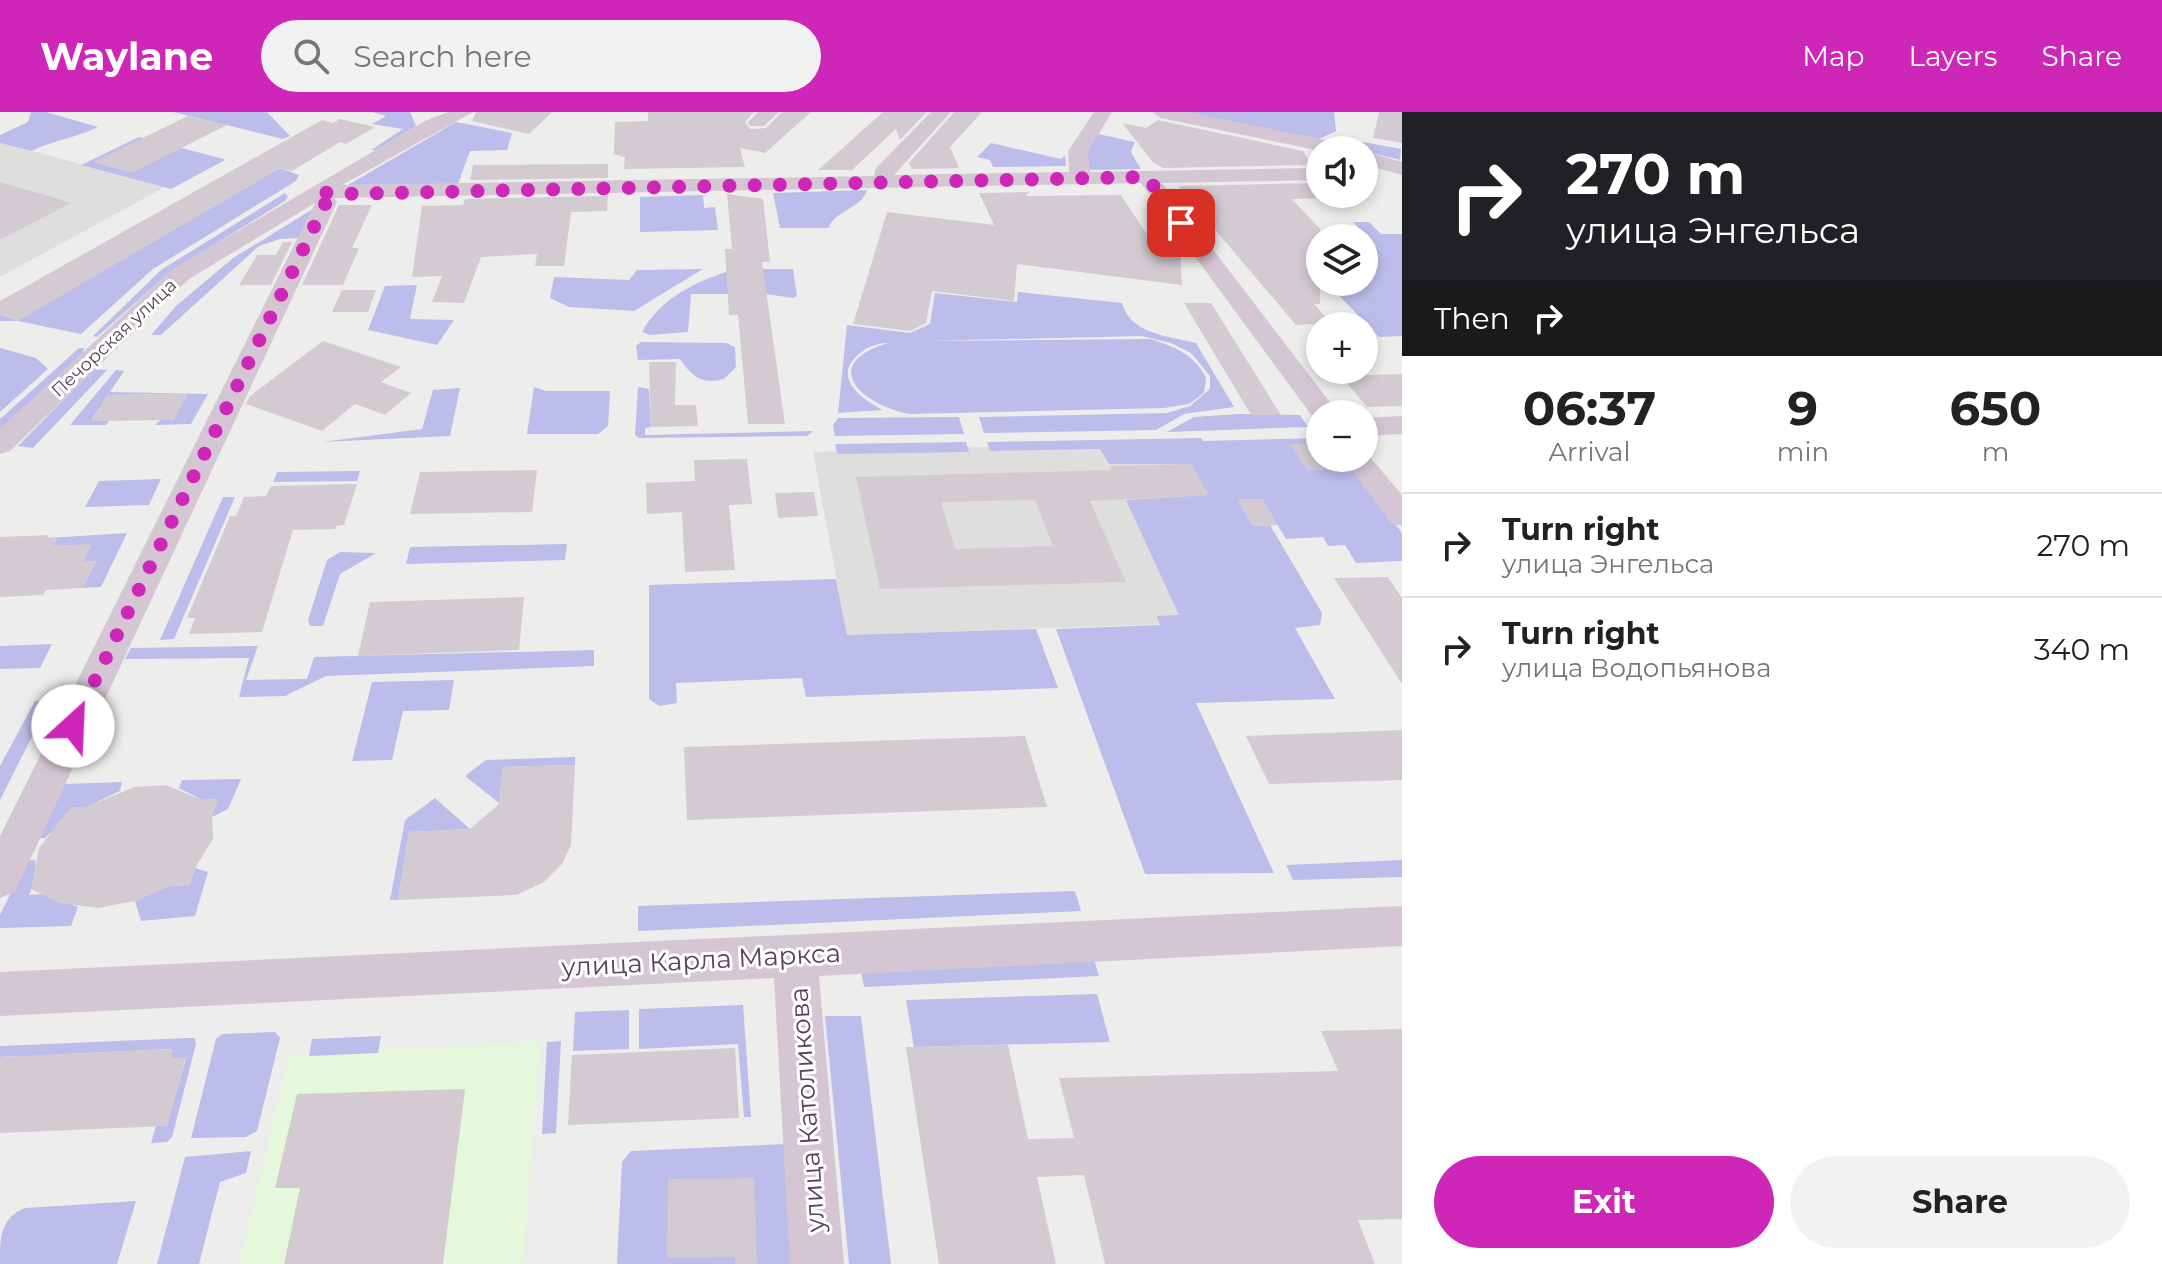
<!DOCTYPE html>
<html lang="en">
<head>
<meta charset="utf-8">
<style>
	body { margin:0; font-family:Montserrat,sans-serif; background:#f2f2f2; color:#222; height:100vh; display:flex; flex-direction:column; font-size:30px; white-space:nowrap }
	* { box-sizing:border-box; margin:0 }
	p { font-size:26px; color:#767676 }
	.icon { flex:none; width:44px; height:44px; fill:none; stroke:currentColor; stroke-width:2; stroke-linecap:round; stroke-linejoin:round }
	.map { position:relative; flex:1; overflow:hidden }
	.details { display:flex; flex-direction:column; background:#fff; width:760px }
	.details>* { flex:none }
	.hud { background:#202124; color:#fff; overflow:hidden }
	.tools { position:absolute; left:1306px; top:24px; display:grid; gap:16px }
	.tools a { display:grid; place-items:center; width:72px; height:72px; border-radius:50%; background:#fff; box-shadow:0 4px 12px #0003; font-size:40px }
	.pin { position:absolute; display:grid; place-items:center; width:68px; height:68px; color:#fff; margin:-34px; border-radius:16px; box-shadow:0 4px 12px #0006 }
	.me { position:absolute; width:88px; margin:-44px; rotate:25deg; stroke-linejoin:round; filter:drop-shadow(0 0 6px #0008) }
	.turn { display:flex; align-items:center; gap:28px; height:168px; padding:0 32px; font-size:36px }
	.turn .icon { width:104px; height:104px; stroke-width:2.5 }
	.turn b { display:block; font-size:56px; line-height:68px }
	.then { display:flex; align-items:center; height:76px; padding:0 32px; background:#0003; gap:16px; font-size:30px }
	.eta { display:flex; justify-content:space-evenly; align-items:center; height:136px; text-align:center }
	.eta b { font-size:48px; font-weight:700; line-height:56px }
	.action { display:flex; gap:16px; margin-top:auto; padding:16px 32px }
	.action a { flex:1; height:92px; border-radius:48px; background:#ce26b6; color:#fff; font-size:32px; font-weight:700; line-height:92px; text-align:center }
	.action a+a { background:#f2f2f2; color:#222 }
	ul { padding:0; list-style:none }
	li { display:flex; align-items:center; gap:24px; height:104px; padding:0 32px; border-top:2px solid #e0e0e0 }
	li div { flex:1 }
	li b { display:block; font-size:30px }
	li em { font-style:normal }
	header { display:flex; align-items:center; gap:48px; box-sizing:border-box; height:112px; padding:0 40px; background:#ce26b6; color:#fff }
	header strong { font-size:38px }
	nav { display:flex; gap:44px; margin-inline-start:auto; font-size:28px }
	.search { width:560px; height:72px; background:#f2f2f2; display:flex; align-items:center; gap:20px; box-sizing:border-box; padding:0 28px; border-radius:44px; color:#767676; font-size:30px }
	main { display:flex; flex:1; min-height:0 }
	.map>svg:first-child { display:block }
	.education { fill:#dedfdc }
	.medical { fill:#e5f8dc }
	.green { fill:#bcbdea }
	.building { fill:#d3cbd1; fill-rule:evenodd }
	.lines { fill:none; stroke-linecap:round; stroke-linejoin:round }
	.minor { fill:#d5c6d4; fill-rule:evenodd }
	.route { stroke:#ce26b6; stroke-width:14; stroke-dasharray:0 25.2 }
	.labels { text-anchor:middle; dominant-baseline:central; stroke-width:6; stroke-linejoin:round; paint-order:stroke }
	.far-street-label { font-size:18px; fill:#574556; stroke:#fff }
	.near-street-label { font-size:26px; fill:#574556; stroke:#fff }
</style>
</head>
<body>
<header>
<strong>Waylane</strong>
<div class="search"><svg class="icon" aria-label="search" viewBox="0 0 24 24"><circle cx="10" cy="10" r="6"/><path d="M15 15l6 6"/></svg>Search here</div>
<nav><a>Map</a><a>Layers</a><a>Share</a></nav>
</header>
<main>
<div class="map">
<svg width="1402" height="1152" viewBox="0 0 1402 1152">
	<rect width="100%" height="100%" fill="#edeeeb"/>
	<path class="education" d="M0,31L36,40L165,75L0,165Z
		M1186,329L1290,508L847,523L813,340Z"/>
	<path class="medical" d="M541,930L522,1152H240L289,943Z"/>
	<path class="green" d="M31,0H46L98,15C76,26 54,28 31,39L0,31V23L28,10Z
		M173,0H267L290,24L283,27Z
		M372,0H410L416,14L377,38H371L403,17L372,12L386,4Z
		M1185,0H1334L1336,19L1319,27Z
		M456,10L512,21L507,38L470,39L458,72L348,73Z
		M1098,22L1135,30L1131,40L1141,57L1089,58L1083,42Z
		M139,25L224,47L225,48L171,77L81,53Z
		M1342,26L1401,37L1400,48L1340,33L1338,29Z
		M991,31L1061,47L1065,43L1066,54L993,55L990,48L977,45Z
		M280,56L299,63L296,69L153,157L81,222L18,209H0V203L18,208Z
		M867,78C862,96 836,98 828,116H780L773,81Z
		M285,81L288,84L285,89L170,160L97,225L93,224L161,158Z
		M703,83L704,96L715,95L718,118L640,120V85Z
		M313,97L298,126L280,127L259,134L161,223H151L176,194L233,146Z
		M1353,110H1369L1381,122H1402V224L1379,225L1326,170H1364V134L1376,133Z
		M703,157L634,199L569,195L550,186L554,165L629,168L637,158Z
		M735,157H793L797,184L793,186L766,182H691L688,220L650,223L642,220C661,185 699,168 735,157Z
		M417,173L410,207L454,208L437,233L368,218L385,174Z
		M1018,180L1122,191C1130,222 1168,224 1196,231L1234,295L1184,302L1156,318L984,321L979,305L1167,301L1190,294L1210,277V264L1191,241L1171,231L1141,224L924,229L1150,227C1173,234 1196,243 1206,266L1204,281L1189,292L1164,296L909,302C861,293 818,252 888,231C877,231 867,235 859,242C831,265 862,288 883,298L838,301L847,213L910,221L930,212L935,181L1017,190Z
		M641,230L726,231L735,235L736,255L724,267C702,273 692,265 680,247L638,248L636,234Z
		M0,236L36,246L48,257L0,300Z
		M79,236H84L83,241L0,318V307Z
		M94,257L107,258L33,336L18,334Z
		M116,258L124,259L110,280L208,282L191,312L155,313L187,282L108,283L92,308L109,309L106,313H70Z
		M534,275L546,279H610L608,314L598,322H527Z
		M638,275L649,277L651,315L645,316V323L813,319L807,324L639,326L635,323Z
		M460,276L450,324L322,330L422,317L433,278Z
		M1239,302L1300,303L1308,315L1167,320L1194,305Z
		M959,305L964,322L835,324L833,313L838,306Z
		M1201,326L1203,329L1320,326V346H1348L1402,421V449L1356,451L1345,433L1328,434L1323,425L1286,427L1262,387L1238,388L1253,414L1270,413L1322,501L1320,513L1295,516L1335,587L1196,591L1274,761L1145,762L1056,517L1160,513L1157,504L1179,503L1126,388L1208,383L1191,352H1109L1100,337L990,339L987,330Z
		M966,330L969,340L837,342L835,332Z
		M360,359L357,369L273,370L277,360Z
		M161,367L149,393L85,395L99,369Z
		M223,385H235L174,527L160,528Z
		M127,421L101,475L82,476L96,449H83L91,433L53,434L57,426H48Z
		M567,432L565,448L406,452L410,435Z
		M340,440L376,441L340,462L323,514H310L308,508L327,448Z
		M836,467L847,523L1036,517L1058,576L806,585L802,566L676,571L677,591L659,594L649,587V473Z
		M52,532L40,556L0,557V534Z
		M258,534L246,568L307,567L314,545L594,538V554L326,564L285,584L239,585L249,546L125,547L131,536Z
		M454,568L449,598L403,599L392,648L352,649L372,570Z
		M35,589H50L0,688V654Z
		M575,645V653L503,655L499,691L465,664L486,648Z
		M241,667L228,697L212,705L217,687L202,688L179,676L182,668Z
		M122,670L120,679L86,695H71L65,707L45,726H38L64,672Z
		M435,686L470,717L409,720L398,788H390L405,708Z
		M35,748L36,767L29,783L44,782L78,795L71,814L0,816V803L26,749Z
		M1402,748V765L1293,768L1286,753Z
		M195,756L208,760L195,804L141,809L135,789L169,774L190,773Z
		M1075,779L1081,799L638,819V794Z
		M1093,844L1099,864L864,875L860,854Z
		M1097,882L1110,930L914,935L906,888Z
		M743,893L751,1005H744L738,932L639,937V897Z
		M629,898V937L573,939L575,900Z
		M825,904H861L891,1152H849Z
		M275,920L280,926L257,1019L246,1025L191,1026L216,927L222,922Z
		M381,924L378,941L309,944L312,927Z
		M188,926H195L196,932L172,1025L167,1030L151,1031L156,1014L167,1013L186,946H170L172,937L44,943L41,951L11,953L14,944L0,945V934Z
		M561,929L556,1021L542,1022L547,930Z
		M787,1032L801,1152H617L622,1050L631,1039Z
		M251,1039L246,1061L220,1070L199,1152H157L185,1045Z
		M136,1089L117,1152H0C0,1126 0,1106 25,1096Z"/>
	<path class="building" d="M476,0H552L529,22L472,9Z
		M648,0H754L745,10L750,17L766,16L782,0H811L765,41L740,36L745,55L624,57L625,45L614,42L615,10L648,9Z
		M883,0H927L900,28L896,17L852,58H818Z
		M954,0H982L950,35L959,56L912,57L909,51Z
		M1379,0H1402V31L1373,26Z
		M188,4L227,13L132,61L93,50Z
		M340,7L375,15L346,32L340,30L292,59L280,56L18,209L0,203V189L322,8L333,11Z
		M1158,8L1303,39L1311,53L1163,56L1153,50L1122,11L1146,16Z
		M608,52V66L470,68L473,53Z
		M0,70L45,83L71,91L0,128Z
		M1320,71V82L1330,86L1292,87L1320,117V192H1314L1331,211L1296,213L1178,74Z
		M1029,80L1026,84L1121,83L1154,133L1180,136L1182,173L1017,152L1014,189L932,179L926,211L910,219L853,212L887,100L994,113L979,81Z
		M727,82L763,87L770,150H762L785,312H748L738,203H729L725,137H732Z
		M608,84L607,99L571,100L564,154H535L537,142L481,145L464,191L432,190L442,164L412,165L422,94L463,93L465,87Z
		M339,93H372L352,136H359L343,173H302Z
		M283,130H292L271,173H239L257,143H276Z
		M342,178H376L368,200H332Z
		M1184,191H1211L1281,303H1251Z
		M323,229L401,255L381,270L411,281L385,303L355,292L322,319L246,292L250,284Z
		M649,250H676L675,293H696L698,314L651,315Z
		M1402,262V294L1367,295L1341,264Z
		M188,282L174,308L92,309L108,283Z
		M1290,332H1316L1320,346H1326L1334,358H1307Z
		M747,347L752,392L729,393L735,458L685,460L682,400L647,402L646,371L695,369L694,348Z
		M1191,352L1209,383L1090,389L1126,470L880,477L856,365L1112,358L1110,354ZM1035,388L1053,434L955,437L941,390Z
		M537,358L532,400L410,402L420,360Z
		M357,372L344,413L336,414L335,417L293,418L262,520L189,522L195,506H187L230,404H236L244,385L266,384L271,374Z
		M814,380L818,404L778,406L775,381Z
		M1262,387L1278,413L1253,414L1238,388Z
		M49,423L48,426L57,425L53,434L91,432L83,449H96L82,476L46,478L43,483L0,485V425Z
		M1388,465L1402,486V572L1334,466Z
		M524,485L519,538L358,544L370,490Z
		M1402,618V668L1269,672L1246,624Z
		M1025,624L1047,695L687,708L684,635Z
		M575,653L571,733L562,752L544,770L516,783L398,788L409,720L470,717L499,692L503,655Z
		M166,673L202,688L218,687L212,705L213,727L195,756L190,773L169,774L135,789L98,796L60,791L31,777L39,736L71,695H85L135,675Z
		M1402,917V1107L1358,1108L1375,1152H1105L1084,1063L1037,1065L1056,1152H939L906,935L1008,933L1028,1027L1074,1026L1059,966L1338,959L1321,919Z
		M735,936L739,1006L568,1013L572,943Z
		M172,937L170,946L186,945L167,1014L0,1021V945Z
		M465,977L443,1152H284L300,1076H275L297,982Z
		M754,1066L757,1152H735V1145L667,1146L668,1067Z"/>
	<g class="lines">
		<path class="minor" d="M448,0H473L342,73L874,64L876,56L931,0H951L894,63L1069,60L1068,39L1094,0H1112L1088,39L1090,60L1320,56V68L1162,71L1339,302H1320V309L1315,308L1141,71L334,86L337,90L15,780L0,786V724L315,91L189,167L10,339L0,342V317L173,157L425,9Z
			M758,0H779L764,14H750L748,10Z
			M1152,0H1188L1344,32L1354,38L1320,39L1161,6Z
			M1364,39L1402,50V63L1364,52Z
			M1402,304V322L1364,324V306Z
			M1364,338L1402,383V414L1391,411L1343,346H1364Z
			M1402,794V834L819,864L844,1152H790L774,866L0,904V860Z"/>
	</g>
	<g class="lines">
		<path class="route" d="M73,614L326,90L317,80L340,82L1147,65L1181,111"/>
	</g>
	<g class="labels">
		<g class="far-street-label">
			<text transform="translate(114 226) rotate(-43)">Печорская улица</text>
		</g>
		<g class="near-street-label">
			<text transform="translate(701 848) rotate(-3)">улица Карла Маркса</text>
			<text transform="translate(807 998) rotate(-94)">улица Католикова</text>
		</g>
	</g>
</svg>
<div class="tools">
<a><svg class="icon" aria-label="sound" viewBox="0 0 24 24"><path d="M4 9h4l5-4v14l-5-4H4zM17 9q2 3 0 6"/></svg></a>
<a><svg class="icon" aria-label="layers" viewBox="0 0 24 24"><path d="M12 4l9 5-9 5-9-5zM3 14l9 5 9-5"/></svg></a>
<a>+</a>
<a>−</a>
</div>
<div class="pin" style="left:1181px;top:111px;background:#d93025"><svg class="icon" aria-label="arrive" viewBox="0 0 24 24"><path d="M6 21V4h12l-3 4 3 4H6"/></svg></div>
<svg class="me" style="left:73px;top:614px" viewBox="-20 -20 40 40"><circle r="19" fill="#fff"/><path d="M0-13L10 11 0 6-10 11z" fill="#ce26b6"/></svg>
</div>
<section class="details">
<div class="hud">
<div class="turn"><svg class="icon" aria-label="right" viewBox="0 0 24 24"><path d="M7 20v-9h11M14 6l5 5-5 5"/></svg><div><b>270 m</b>улица Энгельса</div></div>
<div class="then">Then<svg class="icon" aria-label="right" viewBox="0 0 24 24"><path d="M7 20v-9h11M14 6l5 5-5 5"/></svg></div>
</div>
<div class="eta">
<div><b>06:37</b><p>Arrival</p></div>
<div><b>9</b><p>min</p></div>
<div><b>650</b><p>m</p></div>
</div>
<ul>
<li><svg class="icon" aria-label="right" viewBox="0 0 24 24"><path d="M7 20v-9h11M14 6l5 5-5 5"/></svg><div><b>Turn right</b><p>улица Энгельса</p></div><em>270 m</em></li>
<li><svg class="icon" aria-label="right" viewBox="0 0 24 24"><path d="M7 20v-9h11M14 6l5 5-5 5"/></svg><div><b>Turn right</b><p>улица Водопьянова</p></div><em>340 m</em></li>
</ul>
<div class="action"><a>Exit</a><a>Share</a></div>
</section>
</main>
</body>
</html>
